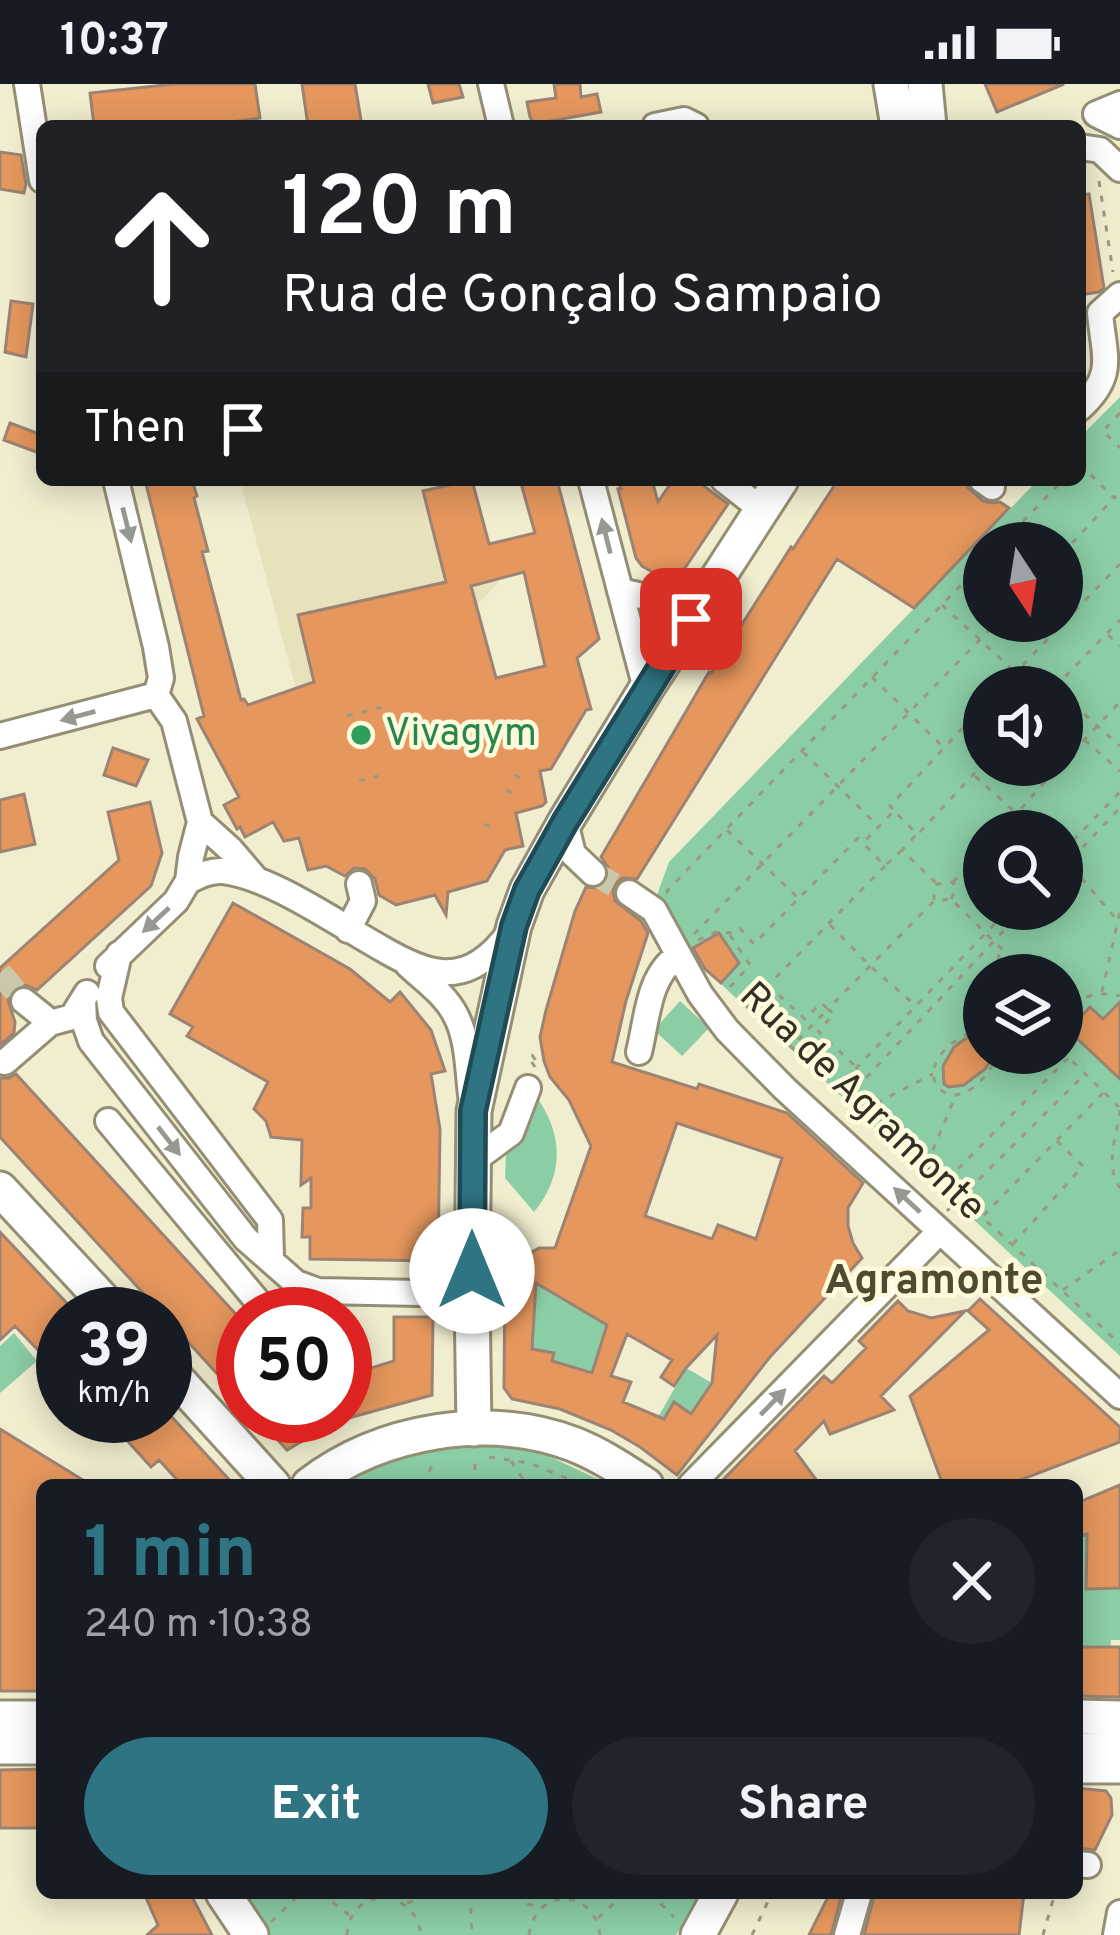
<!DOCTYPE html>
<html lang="en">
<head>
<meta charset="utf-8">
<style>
	body { margin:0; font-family:Overpass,sans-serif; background:#20242c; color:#f1f3f6; height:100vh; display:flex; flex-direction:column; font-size:45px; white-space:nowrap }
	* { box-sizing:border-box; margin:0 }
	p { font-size:39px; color:#9ea1a6 }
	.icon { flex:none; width:66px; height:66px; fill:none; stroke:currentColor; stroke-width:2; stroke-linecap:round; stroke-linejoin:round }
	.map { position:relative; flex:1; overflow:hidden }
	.drawer { position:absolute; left:36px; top:1395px; width:1047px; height:420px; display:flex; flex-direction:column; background:#171b24; border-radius:18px; box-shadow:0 6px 30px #0003 }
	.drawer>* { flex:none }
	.guide { position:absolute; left:36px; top:36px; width:1050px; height:366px; border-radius:18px; box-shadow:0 6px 30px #0003; background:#202124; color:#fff; overflow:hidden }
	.needle { width:78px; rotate:168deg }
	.fabs { position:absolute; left:963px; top:438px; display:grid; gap:24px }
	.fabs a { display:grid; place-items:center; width:120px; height:120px; border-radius:50%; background:#171b24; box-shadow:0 6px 30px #0003; font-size:60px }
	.speed { position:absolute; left:36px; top:1203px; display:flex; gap:24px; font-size:60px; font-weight:700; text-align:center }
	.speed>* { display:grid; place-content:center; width:156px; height:156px; border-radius:50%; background:#171b24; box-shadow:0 6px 30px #0003; line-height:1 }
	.speed small { font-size:30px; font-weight:400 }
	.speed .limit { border:18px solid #d22; background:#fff; color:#111 }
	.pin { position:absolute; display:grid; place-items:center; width:102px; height:102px; color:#fff; margin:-51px; border-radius:24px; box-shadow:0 6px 18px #0006 }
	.me { position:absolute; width:132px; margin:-66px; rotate:0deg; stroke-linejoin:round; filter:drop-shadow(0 0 9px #0008) }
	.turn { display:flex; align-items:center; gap:42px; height:252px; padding:0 48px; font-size:54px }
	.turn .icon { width:156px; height:156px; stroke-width:2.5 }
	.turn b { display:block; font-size:84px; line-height:102px }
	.then { display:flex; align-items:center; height:114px; padding:0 48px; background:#0003; gap:24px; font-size:45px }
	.round { display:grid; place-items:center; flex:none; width:126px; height:126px; border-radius:63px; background:#20242c }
	.headline { display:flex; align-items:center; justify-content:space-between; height:204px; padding:0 48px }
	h1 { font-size:72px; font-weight:700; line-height:90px; color:#2f7483 }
	.action { display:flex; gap:24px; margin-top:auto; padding:24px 48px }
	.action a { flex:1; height:138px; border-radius:72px; background:#2f7483; color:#fff; font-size:48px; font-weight:700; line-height:138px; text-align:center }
	.action a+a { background:#20242c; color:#f1f3f6 }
	.status { display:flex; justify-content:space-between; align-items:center; height:84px; padding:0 60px; background:#171b24; direction:ltr }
	.status svg { height:33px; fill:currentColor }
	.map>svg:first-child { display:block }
	.built { fill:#e7e1bc }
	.green { fill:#8bcda5; fill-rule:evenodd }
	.building { fill:#e5975d; stroke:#9c8373; stroke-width:3; fill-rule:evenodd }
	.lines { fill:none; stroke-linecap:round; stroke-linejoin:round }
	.minor-tunnel { stroke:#cbc7ad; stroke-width:24; stroke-dasharray:24 12; stroke-linecap:butt }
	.minor-casing { stroke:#948f74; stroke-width:30 }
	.major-casing { stroke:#948f74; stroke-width:39 }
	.path { stroke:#9c9983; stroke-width:3; stroke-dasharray:6 9; stroke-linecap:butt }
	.minor { stroke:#fff; stroke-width:24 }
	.major { stroke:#fff; stroke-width:33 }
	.oneway { fill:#989892 }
	.route-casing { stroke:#1f4b55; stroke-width:30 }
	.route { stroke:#2f7483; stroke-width:21 }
	.leisure-dot { fill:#2e9e5b; stroke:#fffadc; stroke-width:4.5 }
	.labels { text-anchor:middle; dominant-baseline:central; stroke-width:9; stroke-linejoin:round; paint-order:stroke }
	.leisure-label { font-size:39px; fill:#27864d; stroke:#fffadc; text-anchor:start }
	.street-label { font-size:39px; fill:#323025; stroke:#fffadc }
	.neighbourhood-label { font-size:42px; font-weight:bold; fill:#4f4b32; stroke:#fffadc }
</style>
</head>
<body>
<div class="status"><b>10:37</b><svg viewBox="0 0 49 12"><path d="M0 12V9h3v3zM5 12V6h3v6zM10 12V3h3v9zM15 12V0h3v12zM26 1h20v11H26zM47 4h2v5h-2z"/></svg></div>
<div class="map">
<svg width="1120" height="1851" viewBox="0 0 1120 1851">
	<rect width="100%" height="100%" fill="#f1edcf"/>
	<path class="built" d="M240,396H472L499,495L498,499L477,521L461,533L412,557L296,605Z"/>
	<path class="green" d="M1120,313V1272L693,874L657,811L669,778L1038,396H1080V353ZM984,459H1062V537H984ZM984,603H1062V681H984ZM984,747H1062V825H984ZM984,891H1062V969H984Z
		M680,917L709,944L682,972L654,946Z
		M533,1008C563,1047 566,1089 534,1128L505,1094L506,1068L512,1063Z
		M536,1199L608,1240L592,1289L550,1286L554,1269L532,1265L534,1251L521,1250V1236H504V1229L534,1228Z
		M14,1249L37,1277L0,1309V1262Z
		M686,1284L712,1299L691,1330L674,1319L661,1340L656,1337Z
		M485,1358L538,1367L610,1401H330L417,1364Z
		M1087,1450V1505L1120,1504V1556H1111L1110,1566L1102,1563H1077V1454Z
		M229,1809H702L676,1851H268Z"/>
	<path class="building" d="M174,0H255L260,34L206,42H94L90,9Z
		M302,0H355L362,42H308Z
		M428,0H459L463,13L433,19Z
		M554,0H580L581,13L597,10L601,28L534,40L530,33L527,18L556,14Z
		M985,0H1064L997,28Z
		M0,68L21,71L26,100L24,109L0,105Z
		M1089,110L1104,204L1099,208L1080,211V111Z
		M11,217L33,220L26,273L5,268Z
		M10,339L42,351V370L4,356Z
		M145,396H192L197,412L194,414L208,467L202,468L241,616L244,615L248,621L314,598L298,531L446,498L423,407L472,396L489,460L535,449L520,396H557L599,555L577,574L591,625L586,626L551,685L540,687L546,718L542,722L516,729L523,762L505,766L487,797L448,808L446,831L435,811L396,821L379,811L375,795L365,785L354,784L345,792L326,782L308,786L299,754L284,757L273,738L245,753L240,743L237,745L224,721L239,713L197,635L204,632ZM524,488L545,582L496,594L471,502Z
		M618,396H652L658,418L673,396H696L728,420L685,484L677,489L658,491L642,482L636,474L618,405H621Z
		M838,396H966L968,404L983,417L992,419L1000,418L1009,424L914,524L837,475L637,795L623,794L616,799L613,807L615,817L641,837L648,849L626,917L612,978L697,1005L699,1000L787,1029L863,1099L848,1124V1142L853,1159L862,1174L770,1273L677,1391L640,1363L611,1346L560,1325L512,1315L504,1304L505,1186L508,1182L539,1164H555L591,1062L569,1016L550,993L544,977L540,953L546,926L575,827L586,803L599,804L609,794L608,783L601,773L709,588L711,589L791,463L793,465ZM677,1039L782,1074L756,1155L718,1141L712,1155L645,1132ZM536,1199L607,1241L592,1289L552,1277L554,1269L532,1265ZM627,1250L672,1276L661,1293L674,1302L686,1284L717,1251L712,1299L691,1330L674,1318L664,1335L623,1318L631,1298L611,1292Z
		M113,664L148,676L136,702L104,691Z
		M24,710L35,760L0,768V716Z
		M150,718L162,769L151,802L37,906L25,901L12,906L8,916L15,938L14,949L0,961V884L119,776L108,728Z
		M233,819L350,885L390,918L400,908L431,946L445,987L431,990L440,1045L438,1177L310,1175V1153H302L303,1124H311V1094L301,1101L302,1056L271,1053L266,1037L254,1025L268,998L187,952L193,943L170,930Z
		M719,849L739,879L721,899L705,885L693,864Z
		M1120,918V995L1068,946L1090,923L1103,935Z
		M984,950V969H995L985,985L964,1001L949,1003L944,1000L943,982L954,963L965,955Z
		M16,990L243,1238V1318L0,1053V994H9Z
		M0,1148L77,1230H63V1286L44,1265L40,1268L15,1242L0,1256Z
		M980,1215L1120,1343V1358L1007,1401H943L910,1312L989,1246L968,1227Z
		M898,1217L908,1227L931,1234L965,1227L881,1312L894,1326L830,1350L824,1337L795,1367L820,1401H718L824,1292L832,1299L866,1264L859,1257Z
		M394,1233H433L432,1311L345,1335V1332L287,1366L256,1332H345V1292L394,1277Z
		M105,1332H171L234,1401H182L159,1376L151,1383Z
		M0,1345L91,1401H42V1607H0Z
		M1120,1401V1504L1086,1505L1087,1450L1077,1454V1419Z
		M1077,1563H1120V1613L1077,1612Z
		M42,1685V1744H0V1686Z
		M1077,1704L1106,1707L1111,1714L1112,1731L1095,1766L1078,1764Z
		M144,1809H190L212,1851H147L158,1841Z
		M830,1809H842L831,1851H809Z
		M875,1809H1024L1019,1851H864Z"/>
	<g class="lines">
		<path class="minor-tunnel" d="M593,789L629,809
			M0,889L24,917"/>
		<g class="minor-casing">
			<path id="minor" d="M27,0L42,96
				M491,0L501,42
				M1120,20L1096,30L1120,42
				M655,42L684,36L696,42
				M1080,63L1100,66L1120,85
				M1080,324C1116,291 1104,273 1100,229L1120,211
				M116,396L156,563L161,594L156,611
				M591,396L646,605
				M724,396L761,425
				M982,396L992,403
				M620,507L660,516L704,514
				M156,611L174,637L200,738L231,766L255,794
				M0,652L156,611
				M565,738L573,770L593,789
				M188,797C199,792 210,786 223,787C270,792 338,840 381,864C398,874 420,886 441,888C471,891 493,871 509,849
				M629,809L654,826L700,910L727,946L785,1005L1120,1312
				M348,846L363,817L359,800
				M119,870L109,914L111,928L270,1136L271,1174
				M408,881C424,896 446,911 456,932C468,955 468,986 471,1011
				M108,882L176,817L188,797L191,773L200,738
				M83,916L84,937L91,957L246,1155L296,1199L318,1207L472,1210
				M24,917L44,933
				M639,968C647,936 648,891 678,872
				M5,978L50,939L72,933L87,909
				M108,1037L268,1230
				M473,1077L511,1049L528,1004
				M691,1401L940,1147
				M1077,1662L1120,1661
				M1077,1780L1088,1781
				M847,1851L859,1809
				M1116,1851L1120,1829"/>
		</g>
		<g class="major-casing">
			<path id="major" d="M891,0L898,42
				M925,0L929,42
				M0,1105L116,1230
				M165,1282L273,1401
				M474,1345L472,1210L474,1027L514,842L527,806L565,738L646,605L781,396
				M309,1401C381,1346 488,1328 573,1360C599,1370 623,1386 646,1401
				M1077,1633L1120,1634
				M0,1634H42
				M0,1663H42
				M1077,1682H1120
				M223,1809L251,1851
				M698,1851L721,1809"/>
		</g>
		<path class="path" d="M1099,97L1113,188
			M1120,329L1103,347L1120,364
			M1080,380L1114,414L1120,409
			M1011,449L1022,459
			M1002,459L1063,396
			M1062,470L1114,414
			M1062,496L1083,516
			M942,521L1014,587
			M1108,551L1120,562
			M872,593L942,662
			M1002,603L1120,480
			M1055,603L1120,536
			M1062,610L1120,662
			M347,632L383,623
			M1062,636L1120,687
			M803,668L877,741
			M1062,679L1120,618
			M515,691L521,695
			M975,692L1036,747
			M359,697L378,692
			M506,706L512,709
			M893,725L890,722L984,621
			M484,740L496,746
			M727,746L798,814
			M1001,747L1060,681
			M920,748L984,679
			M902,766L885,782L863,759L894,727L917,750L902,766L937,800
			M1063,767L1120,708
			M1062,771L1117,836
			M885,782L747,923L837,1004L1009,825
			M1062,785L1120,724
			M953,798L984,765
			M668,809L667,807L984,477
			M951,815L955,807L953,798L937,800L934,806V817L951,815L1028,891
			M1024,825L849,1012L944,1099L1068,974
			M830,841L870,882L915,921
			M694,850L998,537
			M698,856L718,847L729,849L740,844L754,860L858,754L863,759
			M996,891L1000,864
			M768,901L805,935L821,919L827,924
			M730,903L750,881L730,851
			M1102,908L1120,828
			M1062,930C1080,913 1096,906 1120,912
			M976,944L984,930
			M984,946C959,946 917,982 940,1005C960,1025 993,990 997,969
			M798,956L827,926
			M1062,967L1119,1023
			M854,981L818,947L834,930L828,925L934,817
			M535,983L529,974L532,971L539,981
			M1103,1009L982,1133L1120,1260
			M863,1026L933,990
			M1120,1026C1117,1052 1104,1080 1120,1104
			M927,1080L956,1011
			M947,1127L1085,990
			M1013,1160L1083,1082L1057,1057
			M1063,1206L1120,1166
			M489,1373L529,1379L584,1401
			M511,1377L527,1401
			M422,1401L435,1376
			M475,1401V1371
			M321,1809L349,1831
			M389,1809C404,1823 418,1826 421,1851
			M470,1809L472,1851
			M518,1809L525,1820L541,1822
			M650,1809L674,1833
			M407,1819L434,1810L457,1809
			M598,1834L625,1809
			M271,1838L301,1809
			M347,1851C349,1825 366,1812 392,1813
			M529,1851C535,1803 594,1803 600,1851
			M752,1851L772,1809
			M1043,1851L1055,1809"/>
		<use href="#minor" class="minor"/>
		<use href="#major" class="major"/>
	</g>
	<defs><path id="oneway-solid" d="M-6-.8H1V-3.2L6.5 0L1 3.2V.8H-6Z" transform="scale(3)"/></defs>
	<g class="oneway">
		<use href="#oneway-solid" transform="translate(127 441) rotate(76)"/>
		<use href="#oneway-solid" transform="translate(606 452) rotate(-104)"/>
		<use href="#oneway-solid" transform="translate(78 632) rotate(165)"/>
		<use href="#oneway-solid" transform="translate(156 836) rotate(137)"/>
		<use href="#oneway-solid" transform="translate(169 1057) rotate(52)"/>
		<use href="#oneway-solid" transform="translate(907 1116) rotate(-137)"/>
		<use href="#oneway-solid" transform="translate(773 1318) rotate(-46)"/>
	</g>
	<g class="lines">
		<g class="route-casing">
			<path id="route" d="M472,1187L473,1027L514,842L527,806L565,738L691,535"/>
		</g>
		<use href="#route" class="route"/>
	</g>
	<circle class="leisure-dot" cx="361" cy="651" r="12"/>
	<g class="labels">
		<g class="leisure-label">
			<text x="385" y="651">Vivagym</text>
		</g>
		<g class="street-label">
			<text transform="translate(861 1019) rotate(44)">Rua de Agramonte</text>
		</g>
		<g class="neighbourhood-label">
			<text x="934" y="1198">Agramonte</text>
		</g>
	</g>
</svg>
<div class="fabs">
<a><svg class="needle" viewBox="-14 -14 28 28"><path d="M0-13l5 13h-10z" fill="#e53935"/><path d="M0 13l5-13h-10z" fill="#9ea1a6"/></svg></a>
<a><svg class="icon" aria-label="sound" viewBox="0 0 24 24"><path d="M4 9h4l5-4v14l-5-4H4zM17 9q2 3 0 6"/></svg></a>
<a><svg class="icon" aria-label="search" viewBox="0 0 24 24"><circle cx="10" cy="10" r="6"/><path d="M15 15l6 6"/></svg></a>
<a><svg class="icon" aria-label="layers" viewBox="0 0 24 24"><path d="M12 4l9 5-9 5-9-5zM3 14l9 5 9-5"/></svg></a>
</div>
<div class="speed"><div>39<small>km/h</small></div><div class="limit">50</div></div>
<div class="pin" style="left:691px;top:535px;background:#d93025"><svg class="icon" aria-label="arrive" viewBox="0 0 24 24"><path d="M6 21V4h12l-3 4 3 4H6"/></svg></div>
<svg class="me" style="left:472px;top:1187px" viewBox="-20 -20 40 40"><circle r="19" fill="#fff"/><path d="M0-13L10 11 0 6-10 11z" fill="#2f7483"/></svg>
<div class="guide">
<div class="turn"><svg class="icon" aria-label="ahead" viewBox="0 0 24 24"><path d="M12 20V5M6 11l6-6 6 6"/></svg><div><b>120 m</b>Rua de Gonçalo Sampaio</div></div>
<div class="then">Then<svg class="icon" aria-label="arrive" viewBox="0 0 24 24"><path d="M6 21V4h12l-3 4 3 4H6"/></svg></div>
</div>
<section class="drawer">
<div class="headline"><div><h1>1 min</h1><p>240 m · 10:38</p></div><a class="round"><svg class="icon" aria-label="close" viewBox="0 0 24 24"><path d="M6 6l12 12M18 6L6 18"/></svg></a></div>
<div class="action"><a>Exit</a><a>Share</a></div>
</section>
</div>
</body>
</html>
